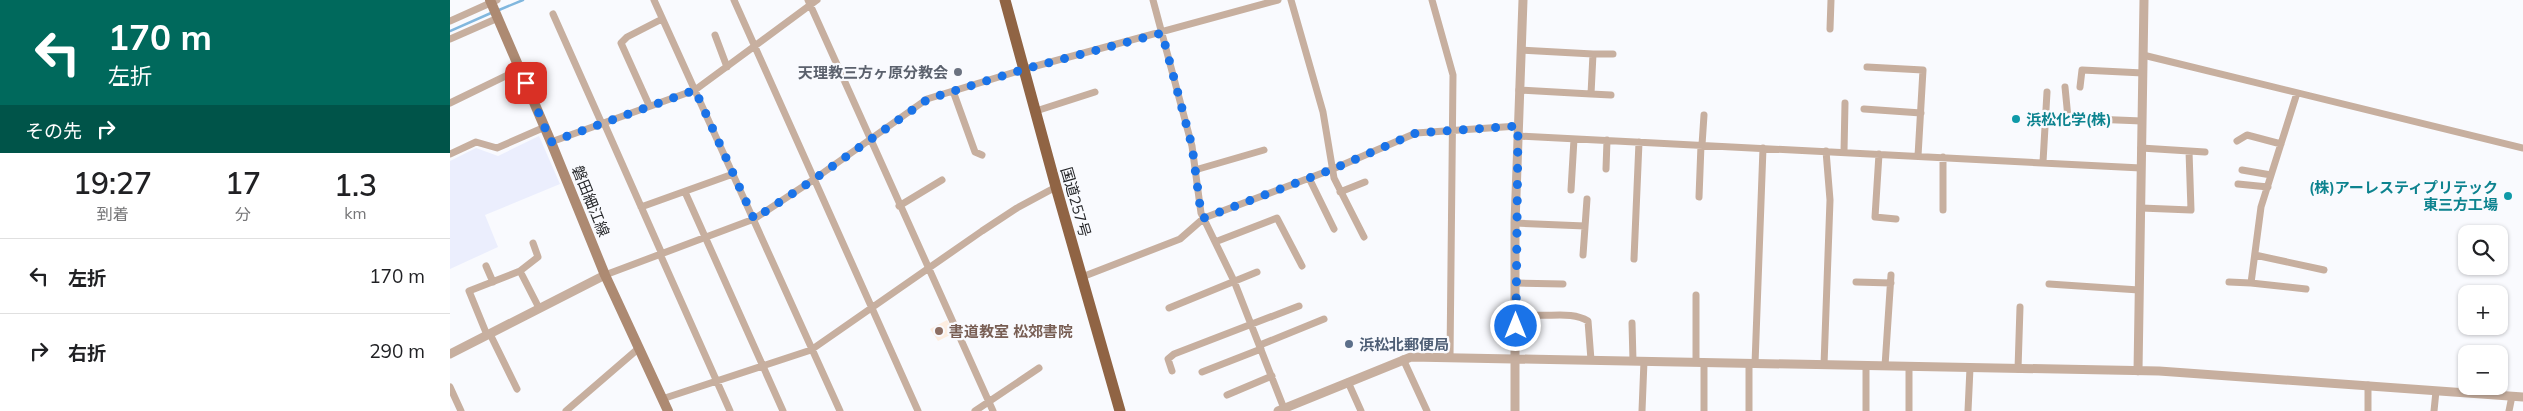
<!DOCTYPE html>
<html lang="ja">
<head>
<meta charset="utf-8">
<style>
	body { margin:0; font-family:Mulish,"Noto Sans JP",sans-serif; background:#f6f6f6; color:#202124; height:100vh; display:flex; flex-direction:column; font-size:19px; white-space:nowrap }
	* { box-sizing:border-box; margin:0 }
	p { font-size:16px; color:#757577 }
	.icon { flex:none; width:28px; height:28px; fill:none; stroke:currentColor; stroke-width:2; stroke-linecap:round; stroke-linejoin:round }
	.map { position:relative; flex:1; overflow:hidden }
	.sheet { display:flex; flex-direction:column; background:#fff; width:450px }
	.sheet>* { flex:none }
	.hud { background:#00695c; color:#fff; overflow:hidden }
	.buttons { position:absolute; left:2008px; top:225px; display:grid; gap:10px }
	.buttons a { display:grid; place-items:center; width:50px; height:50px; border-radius:10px; background:#fff; box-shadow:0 1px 4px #0004; font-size:25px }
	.pin { position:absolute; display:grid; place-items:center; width:42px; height:42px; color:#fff; margin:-21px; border-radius:10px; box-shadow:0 2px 8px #0006 }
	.me { position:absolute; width:55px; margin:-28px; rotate:0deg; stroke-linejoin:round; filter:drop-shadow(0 0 4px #0008) }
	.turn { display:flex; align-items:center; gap:18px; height:105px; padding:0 25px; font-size:22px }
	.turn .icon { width:65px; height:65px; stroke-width:2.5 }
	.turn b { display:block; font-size:35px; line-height:42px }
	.then { display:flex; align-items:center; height:48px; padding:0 25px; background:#0003; gap:10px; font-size:19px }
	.eta { display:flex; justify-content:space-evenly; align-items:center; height:85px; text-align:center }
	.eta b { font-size:30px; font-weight:600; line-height:35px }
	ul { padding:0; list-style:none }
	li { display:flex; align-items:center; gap:15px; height:75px; padding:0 25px; border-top:1px solid #e0e0e0 }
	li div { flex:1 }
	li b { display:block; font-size:19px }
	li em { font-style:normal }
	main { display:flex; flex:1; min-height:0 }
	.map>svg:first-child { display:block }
	.built { fill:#ebeefd }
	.education { fill:#fdede0 }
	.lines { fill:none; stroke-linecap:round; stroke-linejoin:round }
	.stream { stroke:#81b7de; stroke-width:2.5 }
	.minor { stroke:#c7af9f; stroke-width:7 }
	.tertiary { stroke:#c7af9f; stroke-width:9 }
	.secondary { stroke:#ad8a72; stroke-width:10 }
	.trunk { stroke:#906444; stroke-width:11 }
	.route { stroke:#1a73e8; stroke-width:9; stroke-dasharray:0 16.2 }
	.worship-dot { fill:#6b7280; stroke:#f9fafe; stroke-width:2 }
	.culture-dot { fill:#0f9aa8; stroke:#f9fafe; stroke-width:2 }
	.education-dot { fill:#8d6e63; stroke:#f9fafe; stroke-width:2 }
	.service-dot { fill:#5c6f8a; stroke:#f9fafe; stroke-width:2 }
	.labels { text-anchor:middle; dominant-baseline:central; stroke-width:4.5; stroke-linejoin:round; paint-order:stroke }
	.worship-label { font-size:15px; font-weight:bold; fill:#5b616d; stroke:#f9fafe; text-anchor:end }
	.culture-label { font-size:15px; font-weight:bold; fill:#0d838f; stroke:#f9fafe; text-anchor:start }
	.street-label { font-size:15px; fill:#26272a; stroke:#f9fafe }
	.education-label { font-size:15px; font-weight:bold; fill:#785e54; stroke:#f9fafe; text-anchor:start }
	.service-label { font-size:15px; font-weight:bold; fill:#4e5e75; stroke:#f9fafe; text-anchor:start }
</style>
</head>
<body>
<main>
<section class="sheet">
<div class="hud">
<div class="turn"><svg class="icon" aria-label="left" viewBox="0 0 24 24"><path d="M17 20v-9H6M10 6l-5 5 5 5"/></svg><div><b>170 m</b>左折</div></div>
<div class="then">その先<svg class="icon" aria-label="right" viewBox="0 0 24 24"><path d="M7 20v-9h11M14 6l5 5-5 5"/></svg></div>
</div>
<div class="eta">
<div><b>19:27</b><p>到着</p></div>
<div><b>17</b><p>分</p></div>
<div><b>1.3</b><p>km</p></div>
</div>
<ul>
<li><svg class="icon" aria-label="left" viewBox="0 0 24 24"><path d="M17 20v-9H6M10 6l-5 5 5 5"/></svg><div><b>左折</b></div><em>170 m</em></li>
<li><svg class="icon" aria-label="right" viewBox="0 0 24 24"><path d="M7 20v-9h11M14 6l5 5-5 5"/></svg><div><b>右折</b></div><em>290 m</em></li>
</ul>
</section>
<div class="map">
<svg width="2073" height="411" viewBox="0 0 2073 411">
	<rect width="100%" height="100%" fill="#f9fafe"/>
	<path class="built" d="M89,136L110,184L35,215L48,247L0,269V161L26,148L48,156Z"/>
	<path class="education" d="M497,320L501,327L497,330L502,334L488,341L480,329Z"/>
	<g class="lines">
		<path class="stream" d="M49,10L73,0
			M0,31L41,13"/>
		<path class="minor" d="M204,0L390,411
			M284,0L468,411
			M358,0L543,411
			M703,0L742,146L751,213L784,281L835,411
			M841,0L873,112L884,178L914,237
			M982,0L1003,75L1000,358
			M103,14L152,124
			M0,21L47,0
			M1380,29L1381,0
			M265,35L277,67
			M0,39L48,18
			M1143,54H1163
			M1693,55L2073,148
			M1417,67L1473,70L1468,156
			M1615,87L1618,118L1692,121
			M1630,87L1632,70L1693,73
			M1069,90L1141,94L1143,54L1071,50
			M503,91L525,152L532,155
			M1141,94L1161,95
			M0,103L70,69
			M199,105L171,43L177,37L212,19
			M1414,109L1471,113
			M586,111L645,92
			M154,123L212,254
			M1068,136L1691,168
			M1787,141L1797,135L1831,144
			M101,142L245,90L367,0
			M1252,145L1254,115
			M1691,148L1755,152
			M1394,152L1395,103
			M0,154L26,142L47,148L95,127
			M1429,154L1425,217L1446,219
			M1593,162L1597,92
			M1156,169L1157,140
			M745,170L814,150
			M1792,170L1821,175
			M859,178L884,229
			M1788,184L1818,187
			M1121,190L1124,139
			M235,192L333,411
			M890,192L915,182
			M1249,197L1251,145
			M449,206L492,180
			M191,207L283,174
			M1691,208L1741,210L1739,151
			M1493,210V157
			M1065,223L1135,226
			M765,242L827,218L852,266
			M210,254L280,411
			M1133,255L1137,199
			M1805,255L1874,270
			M1184,259L1189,142
			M36,266L43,282
			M70,271L88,257L83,243
			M155,275L304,219L363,180L477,99L575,69L828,0
			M632,277L730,239L754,218L883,169L966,133L1068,126
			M1406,282L1441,283
			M1779,282L1801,283L1811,207L1847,93
			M1066,283L1113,284
			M1801,283L1856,289
			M1599,284L1689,290
			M719,308L807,272
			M1065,310C1088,322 1117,308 1138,321L1141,360
			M1182,323L1183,361
			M40,334L67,389
			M37,335L19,291L70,271L89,308
			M810,345L874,319
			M953,359L977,411
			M1246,362V295
			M1299,364V411
			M1305,364L1313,148
			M1374,365L1380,200L1376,151
			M1416,366V411
			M1435,366L1441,275
			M1568,369L1570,307
			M722,371L718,359L724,354L849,306
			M752,372L811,349
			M898,382L911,411
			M0,387L11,411
			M777,395L822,376
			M212,399L361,350L532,231L567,208L606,187
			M116,411L189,348
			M525,411L589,368
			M1192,411L1194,361
			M1254,411V362
			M1459,411V367
			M1518,411L1520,368
			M1918,411V385
			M1984,411L1986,391
			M2059,411L2062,396"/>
		<path class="tertiary" d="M0,354L155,275
			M1688,371L1694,0
			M828,411L961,357L1709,371L2073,397
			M1065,411V223L1073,0"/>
		<path class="secondary" d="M40,0L101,142L155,275L218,411"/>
		<path class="trunk" d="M555,0L606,187L670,411"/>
	</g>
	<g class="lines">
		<path class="route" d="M76,83L101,142L245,90L304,219L363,180L478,99L575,69L712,33L742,146L751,213L754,218L883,169L966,133L1068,126L1066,326"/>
	</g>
	<circle class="worship-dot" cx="508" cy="72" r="5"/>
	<g class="culture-dot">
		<circle cx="1566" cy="119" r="5"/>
		<circle cx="2058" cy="196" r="5"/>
	</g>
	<circle class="education-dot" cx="489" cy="331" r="5"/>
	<circle class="service-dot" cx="899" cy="344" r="5"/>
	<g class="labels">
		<g class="worship-label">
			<text x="498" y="72">天理教三方ヶ原分教会</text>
		</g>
		<g class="culture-label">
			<text x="1576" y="119">浜松化学(株)</text>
			<text x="2048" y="187" text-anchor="end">(株)アーレスティプリテック<tspan x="2048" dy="17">東三方工場</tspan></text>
		</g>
		<g class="street-label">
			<text transform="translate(141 201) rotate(68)">磐田細江線</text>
			<text transform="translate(626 202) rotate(74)">国道257号</text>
		</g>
		<g class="education-label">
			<text x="499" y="331">書道教室 松郊書院</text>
		</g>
		<g class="service-label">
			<text x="909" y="344">浜松北郵便局</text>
		</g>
	</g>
</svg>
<div class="buttons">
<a><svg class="icon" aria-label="search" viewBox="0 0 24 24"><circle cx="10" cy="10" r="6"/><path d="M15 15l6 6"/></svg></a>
<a>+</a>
<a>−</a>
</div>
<div class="pin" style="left:76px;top:83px;background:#d93025"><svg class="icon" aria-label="arrive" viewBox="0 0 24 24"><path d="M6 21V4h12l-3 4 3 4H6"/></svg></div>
<svg class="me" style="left:1066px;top:326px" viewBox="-20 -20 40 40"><circle r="17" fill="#1a73e8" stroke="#fff" stroke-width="3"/><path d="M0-11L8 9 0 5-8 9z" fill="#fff"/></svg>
</div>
</main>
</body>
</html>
